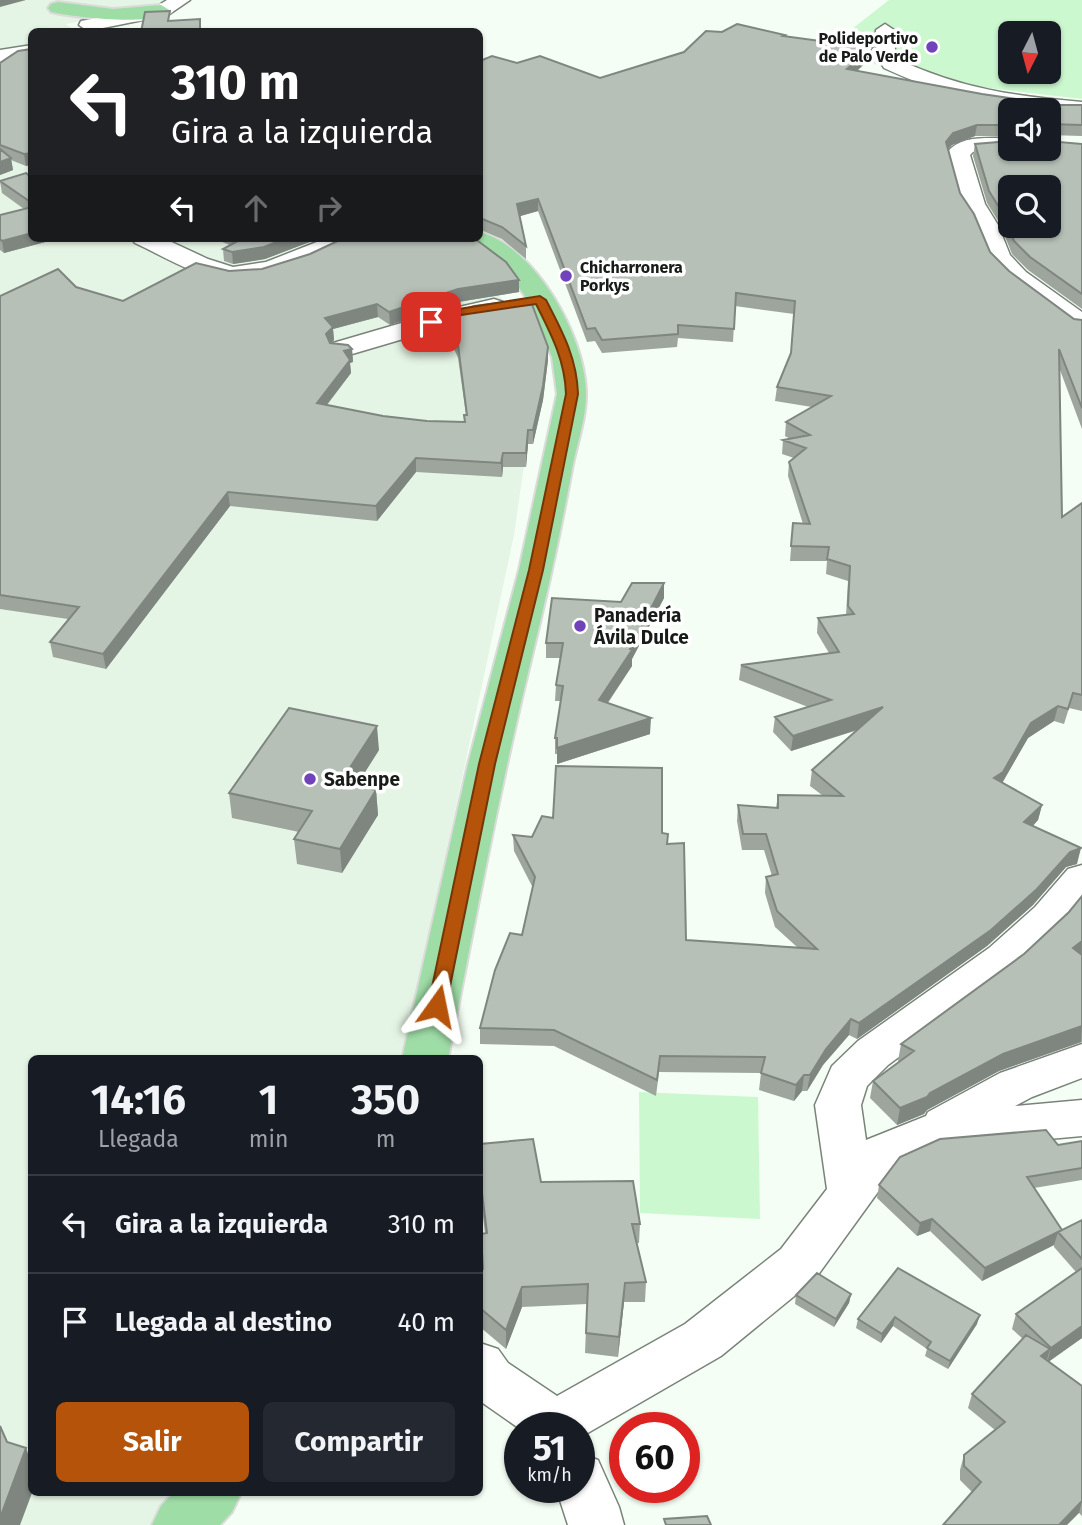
<!DOCTYPE html>
<html lang="es">
<head>
<meta charset="utf-8">
<style>
	body { margin:0; font-family:"Fira Sans",sans-serif; background:#242831; color:#f1f3f6; height:100vh; display:flex; flex-direction:column; font-size:26px; white-space:nowrap }
	* { box-sizing:border-box; margin:0 }
	p { font-size:23px; color:#9ea1a6 }
	.icon { flex:none; width:38px; height:38px; fill:none; stroke:currentColor; stroke-width:2; stroke-linecap:round; stroke-linejoin:round }
	.map { position:relative; flex:1; overflow:hidden }
	.drawer { position:absolute; left:28px; top:1055px; width:455px; height:441px; display:flex; flex-direction:column; background:#171b24; border-radius:10px; box-shadow:0 2px 5px #0004 }
	.drawer>* { flex:none }
	.banner { position:absolute; left:28px; top:28px; width:455px; height:214px; border-radius:10px; box-shadow:0 2px 5px #0004; background:#202124; color:#fff; overflow:hidden }
	.needle { width:46px; rotate:186deg }
	.buttons { position:absolute; left:998px; top:21px; display:grid; gap:14px }
	.buttons a { display:grid; place-items:center; width:63px; height:63px; border-radius:10px; background:#171b24; box-shadow:0 2px 5px #0004; font-size:35px }
	.speed { position:absolute; left:504px; top:1412px; display:flex; gap:14px; font-size:35px; font-weight:700; text-align:center }
	.speed>* { display:grid; place-content:center; width:91px; height:91px; border-radius:50%; background:#171b24; box-shadow:0 2px 5px #0004; line-height:1 }
	.speed small { font-size:18px; font-weight:400 }
	.speed .limit { border:10px solid #d22; background:#fff; color:#111 }
	.pin { position:absolute; display:grid; place-items:center; width:60px; height:60px; color:#fff; margin:-30px; border-radius:14px; box-shadow:0 4px 10px #0006 }
	.me { position:absolute; width:77px; margin:-38px; rotate:12deg; stroke-linejoin:round; filter:drop-shadow(0 0 5px #0008) }
	.turn { display:flex; align-items:center; gap:24px; height:147px; padding:0 28px; font-size:32px }
	.turn .icon { width:91px; height:91px; stroke-width:2.5 }
	.turn b { display:block; font-size:49px; line-height:60px }
	.lanes { display:flex; align-items:center; height:66px; padding:0 28px; background:#0003; justify-content:center; gap:35px; direction:ltr }
	.lanes .off { opacity:.35 }
	.eta { display:flex; justify-content:space-evenly; align-items:center; height:119px; text-align:center }
	.eta b { font-size:42px; font-weight:700; line-height:49px }
	.button { display:flex; gap:14px; margin-top:auto; padding:14px 28px }
	.button a { flex:1; height:80px; border-radius:10px; background:#b45309; color:#fff; font-size:28px; font-weight:700; line-height:80px; text-align:center }
	.button a+a { background:#242831; color:#f1f3f6 }
	ul { padding:0; list-style:none }
	li { display:flex; align-items:center; gap:21px; height:98px; padding:0 28px; border-top:2px solid #363941 }
	li div { flex:1 }
	li b { display:block; font-size:26px }
	li em { font-style:normal }
	.map>svg:first-child { display:block }
	.built { fill:#e5f5e5 }
	.green { fill:#ccf8cf; fill-rule:evenodd }
	.lines { fill:none; stroke-linecap:round; stroke-linejoin:round }
	.minor-casing { stroke:#7a837a; stroke-width:3 }
	.major-casing { stroke:#dadbda; stroke-width:4 }
	.minor { fill:#fff; fill-rule:evenodd }
	.major { fill:#9fdda7; fill-rule:evenodd }
	.wall { fill:#9da59d }
	.shaded-wall { fill:#7f8680 }
	.building { fill:#b6c0b7; stroke:#7f8680; stroke-width:2; fill-rule:evenodd }
	.route { fill:#b45309; stroke:#753606; stroke-width:2 }
	.poi-dot { fill:#7043bb; stroke:#fff; stroke-width:2.5 }
	.labels { text-anchor:middle; dominant-baseline:central; stroke-width:7; stroke-linejoin:round; paint-order:stroke }
	.far-poi-label { font-size:16px; font-weight:bold; fill:#181c18; stroke:#fff; text-anchor:end }
	.poi-label { font-size:19px; font-weight:bold; fill:#181c18; stroke:#fff; text-anchor:start }
</style>
</head>
<body>
<div class="map">
<svg width="1082" height="1525" viewBox="0 0 1082 1525">
	<rect width="100%" height="100%" fill="#f4fef4"/>
	<path class="built" d="M0,0H164L138,12L66,24L74,31L32,32V238H438L493,287L527,333V444L514,535L402,1059H32V1493H198L166,1525H0Z"/>
	<path class="green" d="M889,0H1082V99L955,84L874,64L868,53L838,40ZM1010,33H1048V72H1010Z
		M639,1092L758,1097L760,1219L640,1213Z"/>
	<g class="lines">
		<g class="minor-casing">
			<path id="minor" d="M167,0H190L168,15L88,31L79,25L81,21L156,7Z
				M885,24L894,30L895,50L899,60C963,89 1013,96 1082,102V114C1010,108 952,100 884,68C876,56 875,45 876,30Z
				M32,45V57L0,62V50Z
				M1010,138V149L1018,150L973,152L970,155L985,204L998,225L1010,255L1026,272L1082,312V332L1073,330L1008,282L990,263L974,225L961,204L947,153C961,134 989,139 1010,138Z
				M131,238H163L208,259L233,267L266,262L327,238H358L354,243C319,260 271,286 231,281C196,277 165,257 135,243Z
				M494,299L503,302L507,307L503,312L464,321L342,357L333,355L329,349L333,343L446,310Z
				M1082,865V904L1063,927L1019,968L888,1065L867,1086L861,1105L866,1140L926,1116L928,1112L1000,1073L1082,1044V1078L1032,1097L1015,1106L1082,1100V1136L937,1149L896,1167L815,1279L721,1356L579,1438V1428L520,1429L480,1401V1343L498,1349L508,1363L557,1396L685,1324L781,1249L827,1189L815,1105L832,1066L858,1041L989,948L1035,907L1068,869Z
				M579,1453L598,1460L619,1507L624,1525H568L556,1488H579Z"/>
		</g>
		<g class="major-casing">
			<path id="major" d="M58,2L113,9L161,5L171,11C157,27 72,17 51,12L48,8L51,4Z
				M480,232C536,248 584,335 586,391C587,414 578,441 573,464C561,530 547,595 531,660C499,792 474,926 448,1059H402L468,764L519,570L557,394L552,357L528,300L508,273L462,238H480Z
				M173,1493H241L232,1512L220,1525H152L161,1506Z"/>
		</g>
		<use href="#minor" class="minor"/>
		<use href="#major" class="major"/>
	</g>
	<path class="wall" d="M722,32L785,35V36L870,59L857,71L982,94L1059,105H1082V136L1048,135V110H1010V136H975L952,145L948,149L960,193L990,252L1009,271L1074,319L1082,320V429L1060,370L1062,517L1082,503V711L1069,708L1064,724L1054,721L1028,738L1002,782L1042,805L1038,820L1033,826L1077,864L1066,867L1033,905L987,946L857,1039L849,1035L823,1065L807,1091H802L794,1101L759,1090L761,1073L659,1072L656,1096L554,1046L480,1044V1028L522,935L533,888L514,851L513,835L532,837L662,833L668,834V844L686,940L797,947L775,927L765,893L766,877L772,876L764,850H742L737,821L738,805L776,808L778,795H822L810,786L812,770L858,730L791,751L773,732L775,717L808,707L739,680L741,665L829,653L817,633L818,618L846,615L848,581L826,574L827,561H790L793,523L803,524L788,476L789,462L794,458L782,454L783,440L790,439L785,436L786,422L812,407L775,401L777,387L791,353L794,314L735,306L733,342L678,338L677,347L602,353L595,341L587,342L538,211L520,216L526,246V259L502,239L481,230H480V61L517,63L600,78L684,52Z
		M31,49L26,166L11,160L13,170L0,175V63Z
		M975,144H1082V309L1028,270L1012,254L1000,224L987,203L973,156Z
		M32,178V238H49V241L4,253L0,250V215L24,209L2,193L0,181Z
		M212,238H320L265,259L233,264L224,261L223,249L230,245Z
		M310,254L519,292L458,302L390,325L378,317L333,329L334,340L331,343L352,349L353,362L350,363L351,373L327,405L383,416L427,421L464,422V415H466L458,358L445,328V315L548,347V360L543,400L533,444H528L526,467H503L502,477L416,472L377,521L230,506L106,669L53,657L50,642L68,619L0,609V296L76,287L123,301L229,271L262,269Z
		M664,598L632,659V666L608,703L650,734L557,764V754H555V738L561,701H555L556,685L560,658H546V643L621,602Z
		M379,750L356,786L376,790L378,815L342,873L297,864L294,839L299,832L232,818L229,793Z
		M1082,896V1042L999,1071L927,1110L924,1114L897,1125L870,1098L873,1081L900,1062L898,1061L901,1044L1024,954L1069,912Z
		M1082,1141V1180L1034,1188L1062,1230L1082,1220V1338L1049,1361L1082,1386V1516L1079,1513L972,1492L960,1480V1470L964,1455L995,1430L968,1408L972,1394L1023,1339L1012,1329L1016,1314L1076,1272L1054,1247V1245L982,1281L930,1231L917,1236L877,1198L879,1185L1058,1145Z
		M480,1144L541,1182L640,1224L639,1243H637L646,1282L645,1302H624L618,1357L585,1353L587,1304L522,1307L506,1349L480,1327V1271L482,1269L481,1234L485,1233L480,1192Z
		M898,1268L977,1324L948,1369L925,1356L927,1349L893,1326L881,1343L856,1328L858,1319Z
		M851,1294L849,1303L834,1327L795,1304L796,1295Z"/>
	<path class="shaded-wall" d="M0,0H26L0,7Z
		M872,48L870,59L846,80L847,69Z
		M977,125L975,136L952,145L944,154L946,142L953,133Z
		M32,153V165L26,166L24,154Z
		M11,158L13,170L0,175V162Z
		M538,199V211L517,217V204Z
		M481,217V230H480V218Z
		M32,233V238H49V241L4,253L2,241Z
		M287,238H320L265,259L233,264L232,252Z
		M519,280V292L458,302L390,325L389,312L458,289Z
		M377,304L378,317L333,329L334,340L327,348L325,318Z
		M548,347V360L543,400L533,444V430Z
		M352,349L353,362L350,363L351,373L318,416L317,403L344,351Z
		M528,430V444L526,467V453Z
		M503,453V467L502,477L501,463Z
		M416,458V472L377,521L376,506Z
		M228,492L230,506L106,669L103,654Z
		M664,583V598L632,659V666L599,715V700L630,649Z
		M1058,706L1054,721L1028,738L1000,787L994,778L1031,723Z
		M883,707L881,722L791,751L793,736Z
		M651,718L650,734L557,764V748Z
		M377,726L379,750L343,807L340,783Z
		M376,790L378,815L342,873L340,849Z
		M1042,805L1038,820L1021,838L1024,822Z
		M1081,848L1077,864L1066,867L1033,905L987,946L857,1039L859,1023L1070,852Z
		M1082,941V954L1068,964L1073,948Z
		M851,1019L849,1035L823,1065L807,1091L810,1075L826,1049Z
		M1082,1026L1081,1042L999,1071L927,1110L924,1114L897,1125L900,1108L1003,1054Z
		M804,1075L802,1091L794,1101L796,1085Z
		M932,1219L930,1231L917,1236L920,1223Z
		M1058,1232L1054,1245L982,1281L985,1268Z
		M625,1283L624,1302L618,1357L619,1337Z
		M522,1287V1307L506,1349V1330Z
		M851,1294L849,1303L834,1327L836,1319Z
		M980,1315L977,1324L948,1369L950,1361Z
		M895,1317L893,1326L881,1343L882,1334Z
		M1082,1326V1338L1047,1363L1051,1348Z
		M1050,1349L1046,1363L1041,1356Z
		M26,1448L32,1465V1493L20,1525H0V1518Z
		M1082,1501L1079,1513L1067,1525H1059Z"/>
	<path class="building" d="M170,11L168,21L200,19V32H141L145,12Z
		M737,24L785,35L783,36L872,48L847,69L982,94L1059,105H1082V125L1050,124L1048,131V110H1010V125H977L953,133L946,142L960,193L974,214L990,252L1009,271L1074,319L1082,320V408L1059,349L1062,517L1082,503V695L1073,693L1068,709L1058,706L1031,723L1003,772L994,778L1042,805L1024,822L1081,848L1070,852L1037,889L991,930L859,1023L851,1019L826,1049L810,1075H804L796,1085L761,1073L765,1057L660,1056L657,1080L554,1030L480,1028L495,970L510,933L522,935L535,877L513,835L532,837L542,816L553,818L556,766L662,768V833L668,834L667,844L684,843L686,940L817,949L777,911L766,877L778,874L766,834H743L738,805L778,808V795L843,796L812,770L883,707L793,736L775,717L831,700L741,665L839,652L818,618L854,614L848,606L850,566L827,559L829,547L791,546L793,523L810,524L789,462L806,448L783,440L810,435L786,422L831,396L777,387L791,353L795,301L736,293L734,329L678,325V334L602,340L595,328L587,329L538,199L517,204L526,246L502,227L480,218V61L492,56L517,63L540,56L600,78L684,52L706,31L722,32Z
		M32,47V153L24,154L0,145V63L18,51L31,49Z
		M1010,141V149H1048V141L1082,144V294L1030,257L1014,241L1002,212L989,191L975,144ZM1010,187H1048V226H1010Z
		M0,149L11,158L0,162Z
		M26,173L32,178V203L0,181Z
		M32,207V233L2,241L0,239V215Z
		M243,238H287L264,247L232,252L223,249Z
		M344,238H474L506,262L519,280L458,289L389,312L377,304L325,318L333,327L326,334L330,343L348,345L352,349L344,351L350,360L317,403L383,416L427,421L465,422L464,415H467L458,345L445,315L474,306L530,299L548,347L543,386L533,430H528L526,453H503L501,463L416,458L376,506L228,492L103,654L50,642L79,607L0,595V296L58,269L76,287L123,301L196,263L229,271L262,269L310,254Z
		M632,583H664L630,649L632,650L599,700L651,718L557,748V738H555L563,686L556,685L563,643H546L552,598L621,602Z
		M289,708L377,726L340,783L376,790L340,849L294,839L312,811L229,793Z
		M1082,896V941L1073,948L1082,955V1026L1003,1054L930,1093L927,1097L900,1108L873,1081L914,1051L901,1044L1024,954L1069,912Z
		M1046,1130L1058,1145L1082,1141V1168L1027,1177L1062,1230L985,1268L932,1219L920,1223L879,1185L900,1157L940,1139Z
		M533,1139L541,1182L633,1181L640,1224H632L646,1282L625,1283L619,1337L586,1333L588,1284L522,1287L506,1330L480,1308V1271L483,1269L481,1234L487,1233L480,1177V1144Z
		M1082,1220V1259L1058,1232Z
		M898,1268L980,1315L950,1361L927,1348L931,1342L895,1317L882,1334L858,1319Z
		M1082,1268V1326L1051,1348L1016,1314Z
		M817,1273L851,1294L836,1319L796,1295Z
		M1026,1335L1050,1349L1041,1356L1082,1386V1501L1059,1525H943L981,1482L964,1466V1455L1005,1422L972,1394Z
		M0,1426L7,1442L26,1448L0,1518Z
		M707,1516L711,1525H666L664,1519Z"/>
	<path class="route" d="M540,296L546,300C562,331 577,358 578,394L543,570L495,764L446,1006L443,1010H430L428,1006L479,764L529,570L566,394C565,360 551,334 536,304L461,315L431,325L426,322L459,309Z"/>
	<g class="poi-dot">
		<circle cx="932" cy="47" r="7"/>
		<circle cx="566" cy="276" r="7"/>
		<circle cx="580" cy="626" r="7"/>
		<circle cx="310" cy="779" r="7"/>
	</g>
	<g class="labels">
		<g class="far-poi-label">
			<text x="918" y="38">Polideportivo<tspan x="918" dy="18">de Palo Verde</tspan></text>
			<text x="580" y="267" text-anchor="start">Chicharronera<tspan x="580" dy="18">Porkys</tspan></text>
		</g>
		<g class="poi-label">
			<text x="594" y="615">Panadería<tspan x="594" dy="22">Ávila Dulce</tspan></text>
			<text x="324" y="779">Sabenpe</text>
		</g>
	</g>
</svg>
<div class="buttons">
<a><svg class="needle" viewBox="-14 -14 28 28"><path d="M0-13l5 13h-10z" fill="#e53935"/><path d="M0 13l5-13h-10z" fill="#9ea1a6"/></svg></a>
<a><svg class="icon" aria-label="sound" viewBox="0 0 24 24"><path d="M4 9h4l5-4v14l-5-4H4zM17 9q2 3 0 6"/></svg></a>
<a><svg class="icon" aria-label="search" viewBox="0 0 24 24"><circle cx="10" cy="10" r="6"/><path d="M15 15l6 6"/></svg></a>
</div>
<div class="speed"><div>51<small>km/h</small></div><div class="limit">60</div></div>
<div class="pin" style="left:431px;top:322px;background:#d93025"><svg class="icon" aria-label="arrive" viewBox="0 0 24 24"><path d="M6 21V4h12l-3 4 3 4H6"/></svg></div>
<svg class="me" style="left:437px;top:1006px" viewBox="-20 -20 40 40"><path d="M0-17L14 15 0 8-14 15z" fill="#b45309" stroke="#fff" stroke-width="4"/></svg>
<div class="banner">
<div class="turn"><svg class="icon" aria-label="left" viewBox="0 0 24 24"><path d="M17 20v-9H6M10 6l-5 5 5 5"/></svg><div><b>310 m</b>Gira a la izquierda</div></div>
<div class="lanes"><svg class="icon" aria-label="left" viewBox="0 0 24 24"><path d="M17 20v-9H6M10 6l-5 5 5 5"/></svg><svg class="icon off" aria-label="ahead" viewBox="0 0 24 24"><path d="M12 20V5M6 11l6-6 6 6"/></svg><svg class="icon off" aria-label="right" viewBox="0 0 24 24"><path d="M7 20v-9h11M14 6l5 5-5 5"/></svg></div>
</div>
<section class="drawer">
<div class="eta">
<div><b>14:16</b><p>Llegada</p></div>
<div><b>1</b><p>min</p></div>
<div><b>350</b><p>m</p></div>
</div>
<ul>
<li><svg class="icon" aria-label="left" viewBox="0 0 24 24"><path d="M17 20v-9H6M10 6l-5 5 5 5"/></svg><div><b>Gira a la izquierda</b></div><em>310 m</em></li>
<li><svg class="icon" aria-label="arrive" viewBox="0 0 24 24"><path d="M6 21V4h12l-3 4 3 4H6"/></svg><div><b>Llegada al destino</b></div><em>40 m</em></li>
</ul>
<div class="button"><a>Salir</a><a>Compartir</a></div>
</section>
</div>
</body>
</html>
